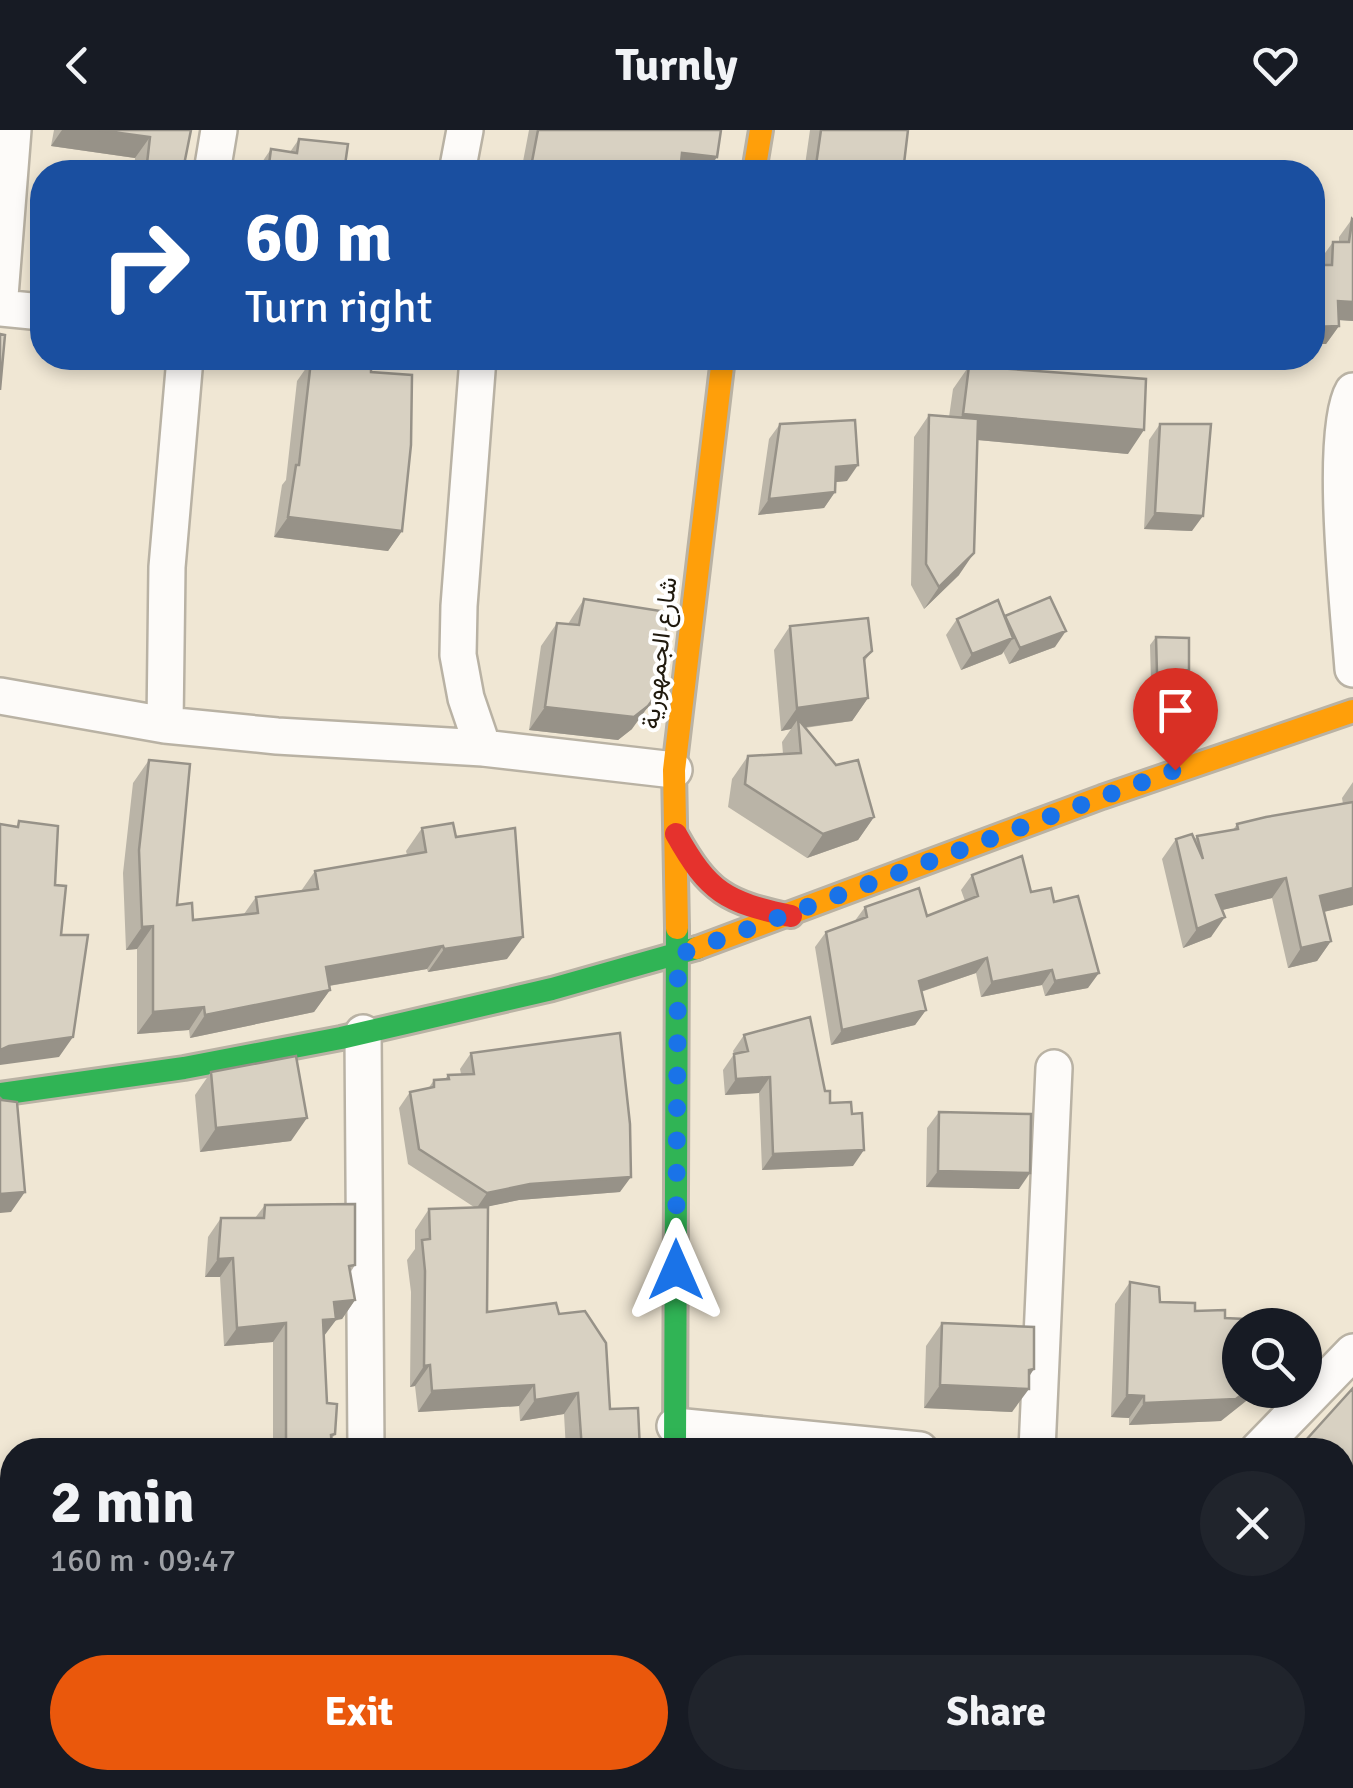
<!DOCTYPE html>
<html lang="en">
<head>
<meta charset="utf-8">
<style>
	body { margin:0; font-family:Signika,Vazirmatn,sans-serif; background:#20242c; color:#f1f3f6; height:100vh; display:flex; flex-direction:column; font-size:38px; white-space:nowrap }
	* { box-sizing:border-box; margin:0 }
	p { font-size:32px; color:#9ea1a6 }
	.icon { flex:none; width:55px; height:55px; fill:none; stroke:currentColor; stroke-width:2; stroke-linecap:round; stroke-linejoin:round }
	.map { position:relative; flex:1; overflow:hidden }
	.panel { position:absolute; left:0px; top:1308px; width:1355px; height:352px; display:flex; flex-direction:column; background:#171b24; border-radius:40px 40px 0 0; box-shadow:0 5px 15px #0003 }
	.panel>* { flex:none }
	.hud { position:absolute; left:30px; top:30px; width:1295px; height:210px; border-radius:40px; box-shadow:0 5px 15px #0003; background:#1a4fa0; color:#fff; overflow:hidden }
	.fabs { position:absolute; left:1222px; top:1178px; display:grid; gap:20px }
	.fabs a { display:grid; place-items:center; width:100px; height:100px; border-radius:50%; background:#171b24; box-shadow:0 5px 15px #0003; font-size:50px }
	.pin { position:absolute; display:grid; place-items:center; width:85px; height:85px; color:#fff; margin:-102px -42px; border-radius:50% 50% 50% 0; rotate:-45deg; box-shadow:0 0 10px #0007 }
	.pin .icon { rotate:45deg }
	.me { position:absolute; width:110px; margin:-55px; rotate:0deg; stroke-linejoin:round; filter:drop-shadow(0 0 8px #0008) }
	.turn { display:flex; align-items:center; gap:35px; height:210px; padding:0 50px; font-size:45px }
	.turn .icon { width:130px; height:130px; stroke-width:2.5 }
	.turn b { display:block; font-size:70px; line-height:85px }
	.round { display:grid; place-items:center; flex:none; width:105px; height:105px; border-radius:52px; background:#20242c }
	.overview { display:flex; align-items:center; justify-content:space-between; height:170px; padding:0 50px }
	h1 { font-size:60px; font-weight:700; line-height:75px }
	.action { display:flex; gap:20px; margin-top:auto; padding:20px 50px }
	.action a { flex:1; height:115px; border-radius:60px; background:#ea580c; color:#fff; font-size:40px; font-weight:700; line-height:115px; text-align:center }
	.action a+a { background:#20242c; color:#f1f3f6 }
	header { display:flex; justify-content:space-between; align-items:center; height:130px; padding:0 50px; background:#171b24; font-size:45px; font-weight:700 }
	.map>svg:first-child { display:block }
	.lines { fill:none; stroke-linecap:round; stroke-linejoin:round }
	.street-casing { stroke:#b9b2a4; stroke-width:40 }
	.fast-casing { stroke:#b9b2a4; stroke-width:28 }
	.slow-casing { stroke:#b9b2a4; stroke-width:28 }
	.jam-casing { stroke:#b9b2a4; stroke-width:28 }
	.street { stroke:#fdfbf9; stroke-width:35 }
	.fast { stroke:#30b455; stroke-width:22 }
	.slow { stroke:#ff9f0a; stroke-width:22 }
	.jam { stroke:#e5322d; stroke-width:22 }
	.wall { fill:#bab4a7 }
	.shaded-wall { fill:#979288 }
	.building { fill:#d8d1c2; stroke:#979288; stroke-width:2.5 }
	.route { stroke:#1a73e8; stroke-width:18; stroke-dasharray:0 32.4 }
	.labels { text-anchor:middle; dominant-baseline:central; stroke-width:8; stroke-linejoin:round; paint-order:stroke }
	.street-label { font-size:25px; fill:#201a0e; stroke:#fff }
</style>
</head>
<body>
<header><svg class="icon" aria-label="back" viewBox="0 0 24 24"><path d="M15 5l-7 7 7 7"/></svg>Turnly<svg class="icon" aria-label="heart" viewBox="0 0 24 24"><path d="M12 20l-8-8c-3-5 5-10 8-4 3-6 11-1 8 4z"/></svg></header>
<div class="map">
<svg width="1353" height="1658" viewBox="0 0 1353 1658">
	<rect width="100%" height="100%" fill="#f0e7d4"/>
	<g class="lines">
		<g class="street-casing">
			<path id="street" d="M212,42L219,0
				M457,42L465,0
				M0,166L13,0
				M0,178L42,182
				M478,228L459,476L458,525L466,568L483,618
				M1353,261C1329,301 1349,484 1353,539
				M0,566L165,595L277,606L483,618L674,640
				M165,595L167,437L185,228
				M363,903L366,1320
				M675,1296L920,1320
				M1037,1320L1054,938
				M1258,1320L1353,1222
				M1342,1570L1353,1558
				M1342,1613L1353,1623
				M374,1648V1658
				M678,1648V1658
				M957,1658L966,1648
				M1263,1658L1272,1648"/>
		</g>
		<g class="fast-casing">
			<path id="fast" d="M0,964L184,938L341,908L552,859L697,818
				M675,1320L677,798"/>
		</g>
		<g class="slow-casing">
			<path id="slow" d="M754,42L761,0
				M677,798L674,640L723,228
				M697,818L1102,667L1353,581"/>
		</g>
		<g class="jam-casing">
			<path id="jam" d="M676,704C709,763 726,772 791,786"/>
		</g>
		<use href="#street" class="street"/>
		<use href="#fast" class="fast"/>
		<use href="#slow" class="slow"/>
		<use href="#jam" class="jam"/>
	</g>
	<path class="wall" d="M54,0H191L184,35L206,42H134L135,28L51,16Z
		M529,0H721L707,42H521Z
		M810,0H908L903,42H804Z
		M299,9L344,42H257L258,38L271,19L290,22Z
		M1352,89L1353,90V191L1338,190L1339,196L1326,214L1320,130L1333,112H1339V107Z
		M311,231L371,242L402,401L388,421L274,407L282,355L286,350L297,251Z
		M969,236L1128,324L977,310L959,445L924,479L911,455L914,307L929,285L949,287L953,259Z
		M780,294L847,351L836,352L835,362L824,378L758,385L769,309Z
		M1160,294L1192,401L1144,399L1149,310Z
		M584,469L632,599L618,610L529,600L541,516L557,493L568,494Z
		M1005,487L1055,517L1009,534L1003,521L1002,524L961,540L946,505L957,489Z
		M790,496L872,521L864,532L868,568L852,591L805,598L874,687L858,710L807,728L728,677L732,649L748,626L783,624L782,612L791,599L781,601L774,520Z
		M1156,507L1189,540L1183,548L1151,551L1150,515Z
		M149,630L177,775L193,790L244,784L256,767L301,761L315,741L407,725L406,721L422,698L456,707L507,829L428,842L427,839L329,856L330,860L314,882L190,908L189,900L137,904V819L126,820L123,743L133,653Z
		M1353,652V775L1324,782L1331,811L1317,831L1288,838L1272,768L1222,780L1211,807L1183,818L1162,729L1176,709L1194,710L1197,706L1233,700L1237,694L1343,674L1342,668Z
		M972,745L1031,762L1054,772L1088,858L1045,866L1042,855L981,867L976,843L921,862L926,880L915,895L831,915L815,817L826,802L854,792L865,777L927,786L965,771L961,760Z
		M744,905L825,961L853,1036L762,1040L759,963L725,965L723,940L734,924L733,921Z
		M471,923L620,1062L519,1070L484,1077L487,1182L559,1184L610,1279L640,1320H566L564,1284L520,1291L519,1276L418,1282L415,1256L410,1257L411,1162L407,1130L415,1119V1100L429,1079L474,1077L408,1034L399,978L410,962L428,959L434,950H444L448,945L461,944L460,939Z
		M211,942L291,1011L200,1022L195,965Z
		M939,982L1019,1059L926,1057L927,998Z
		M265,1075L355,1135L350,1143L355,1170L342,1189L336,1190L324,1206L327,1273L335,1304L331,1310L332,1320H273V1212L224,1216L220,1147H205L208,1107L221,1088H255Z
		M1130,1152L1160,1172L1195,1181L1221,1291L1129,1295V1288L1111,1287L1115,1174Z
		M942,1193L1029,1248L1012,1282L924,1278L926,1216Z
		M1353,1574V1596L1346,1592L1349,1575Z
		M257,1648H354V1658H257Z
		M412,1648H633V1658H412Z
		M751,1648H834L828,1656H809V1658H751Z"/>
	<path class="shaded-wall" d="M62,0H98L150,7L135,28L51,16Z
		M682,23L717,27L707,42L670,41Z
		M1338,171L1353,172V191L1325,189Z
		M1339,196L1326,214H1312V197Z
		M963,284L1144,300L1128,324L946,307Z
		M858,335L847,351L825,353L836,337Z
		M835,362L824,378L758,385L769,369Z
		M1155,383L1203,386L1192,401L1144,399Z
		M288,387L402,401L388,421L274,407Z
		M974,423L959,445L924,479L939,457Z
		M1066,501L1055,517L1009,534L1020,518Z
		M1013,508L1002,524L961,540L972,524Z
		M1189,540L1183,548L1151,551L1157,543Z
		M663,556L632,599L618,610L529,600L545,577Z
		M868,568L852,591L799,598L798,589L791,599L781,601L797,578Z
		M874,687L858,710L807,728L823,704Z
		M1286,748L1272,768L1202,785L1216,765Z
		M1353,758V775L1306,786L1320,766Z
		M1225,787L1211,807L1183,818L1197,799Z
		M153,796L137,819L126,820L142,797Z
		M523,807L507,829L428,842L444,819Z
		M1331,811L1317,831L1288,838L1301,818Z
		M443,816L427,839L310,859L326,837Z
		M987,828L976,843L908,866L919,851Z
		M1052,840L1042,855L981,867L992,852Z
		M1099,843L1088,858L1045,866L1055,851Z
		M330,860L314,882L190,908L205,885Z
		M204,877L189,900L137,904L153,882Z
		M926,880L915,895L831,915L842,900Z
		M73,907L59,927L0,935V920L9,916Z
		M770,947L759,963L725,965L736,949Z
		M307,988L291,1011L200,1022L216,998Z
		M864,1020L853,1036L762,1040L773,1024Z
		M938,1041L1030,1043L1019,1059L926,1057Z
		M631,1047L620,1062L519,1070L476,1079L487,1063L530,1054Z
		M25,1062L11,1082L0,1083V1064Z
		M233,1128L220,1147H205L218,1129Z
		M355,1170L342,1189L336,1190L323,1207L310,1208L334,1172Z
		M286,1193L273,1212L224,1216L237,1198Z
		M430,1235L415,1256L410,1257L424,1236Z
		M1034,1239L1021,1259H1029L1012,1282L924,1278L940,1255Z
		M534,1255L519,1276L418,1282L432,1261Z
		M1248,1260H1260L1221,1291L1129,1295L1144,1273Z
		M578,1263L564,1284L520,1291L535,1270Z
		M1127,1265L1144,1266L1129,1288L1111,1287Z
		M1353,1526V1538H1346L1342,1541V1535Z
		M1346,1577H1353V1582L1346,1592H1342V1580Z
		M802,1648H834L828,1656H796Z"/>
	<path class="building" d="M98,0H191L184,35L206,38V42H146L150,7Z
		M538,0H721L717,27L682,23L680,42H530Z
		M821,0H908L903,42H815Z
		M299,9L348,14L344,42H268L271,19L297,23Z
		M1352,89L1353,90V172L1338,171L1339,196L1312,197V135H1332L1333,112H1349Z
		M0,204L5,205L0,260Z
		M311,231L371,234V242L412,245L411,315L402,401L288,387L296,335H299Z
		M969,236L1146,249L1144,300L963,284Z
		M929,285L978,289L974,423L939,457L926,434Z
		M855,290L858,335L836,337L835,362L769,369L780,294Z
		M1160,294H1211L1203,386L1155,383Z
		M1050,467L1066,501L1020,518L1005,486Z
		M584,469L667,482L663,556L648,576L634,587L545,577L557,493L579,495Z
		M998,470L1013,508L972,524L957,489Z
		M868,488L872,521L864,528L868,568L797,578L790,496Z
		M1156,507L1189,508V540L1157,543Z
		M798,589L836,635L858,630L874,687L823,704L745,654L748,626L801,623Z
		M149,630L190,634L177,775L192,773L193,790L258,783L256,767L318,759L315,741L426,722L422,698L453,693L456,707L515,698L523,807L444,819L443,816L326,837L330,860L205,885L204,877L153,882V796L142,797L139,720Z
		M1353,672V758L1320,766L1331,811L1301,818L1286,748L1216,765L1225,787L1197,799L1176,709L1192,704L1203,729L1197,706L1238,699L1237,694L1266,687Z
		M19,691L58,696L55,755L66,756L61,805H88L73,907L9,916L0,920V694L18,697Z
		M1022,726L1031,762L1051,758L1054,772L1078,766L1099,843L1055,851L1052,840L992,852L987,828L919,851L926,880L842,900L826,802L867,787L865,777L919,758L927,786L978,766L972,745Z
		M810,887L825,961H830V973L851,972L852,984L862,983L864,1020L773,1024L770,947L736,949L734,924L748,921L744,905Z
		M620,903L630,994L631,1047L530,1054L487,1063L419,1019L410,962L434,957V950L449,949L448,945L474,944L471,923Z
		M296,926L307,988L216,998L211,942Z
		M0,968L2,970L17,972L25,1062L0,1064Z
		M939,982L1031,984L1030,1043L938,1041Z
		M355,1074V1135L349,1136L355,1170L334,1172L336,1189L323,1190L327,1273L337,1274L335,1304L331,1305L332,1320H286V1193L237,1198L233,1128L218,1129L221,1088H264L265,1075Z
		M488,1077L487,1182L556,1173L559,1184L585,1181L606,1213L610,1279L638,1278L640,1320H582L578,1263L535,1270L534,1255L432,1261L430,1235L424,1236L425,1141L422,1110L430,1109L429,1079Z
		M1130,1152L1159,1157L1160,1172L1195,1173V1181L1225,1180V1188L1288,1191V1195H1240V1260H1248L1236,1269L1144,1273V1266L1127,1265Z
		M942,1193L1034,1197V1239L1029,1240V1259L940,1255Z
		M1353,1258V1526L1342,1535V1320H1297Z
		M1342,1572L1349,1575L1353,1574V1577H1346L1342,1580Z
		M1342,1615L1353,1623V1658H1285L1297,1648H1342Z
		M268,1648H354V1658H268Z
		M425,1648H633V1658H427Z
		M762,1648H808L809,1658H762Z
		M1001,1648H1254L1261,1658H992Z"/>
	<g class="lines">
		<path class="route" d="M676,1140L678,825L1175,640"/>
	</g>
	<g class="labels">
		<g class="street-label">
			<text transform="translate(659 523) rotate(-83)">شارع الجمهورية</text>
		</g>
	</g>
</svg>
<div class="fabs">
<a><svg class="icon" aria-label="search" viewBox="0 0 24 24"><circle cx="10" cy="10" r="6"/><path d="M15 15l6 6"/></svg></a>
</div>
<div class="pin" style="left:1175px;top:640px;background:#d93025"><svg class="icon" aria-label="arrive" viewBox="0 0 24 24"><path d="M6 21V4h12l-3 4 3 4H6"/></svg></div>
<svg class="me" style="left:676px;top:1140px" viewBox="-20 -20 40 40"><path d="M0-17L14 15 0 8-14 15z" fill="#1a73e8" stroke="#fff" stroke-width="4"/></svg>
<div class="hud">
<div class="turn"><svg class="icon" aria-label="right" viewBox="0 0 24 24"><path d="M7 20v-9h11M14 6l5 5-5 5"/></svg><div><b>60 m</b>Turn right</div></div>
</div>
<section class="panel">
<div class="overview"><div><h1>2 min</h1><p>160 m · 09:47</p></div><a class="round"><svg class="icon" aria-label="close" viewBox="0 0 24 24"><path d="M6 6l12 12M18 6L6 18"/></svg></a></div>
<div class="action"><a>Exit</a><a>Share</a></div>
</section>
</div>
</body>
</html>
